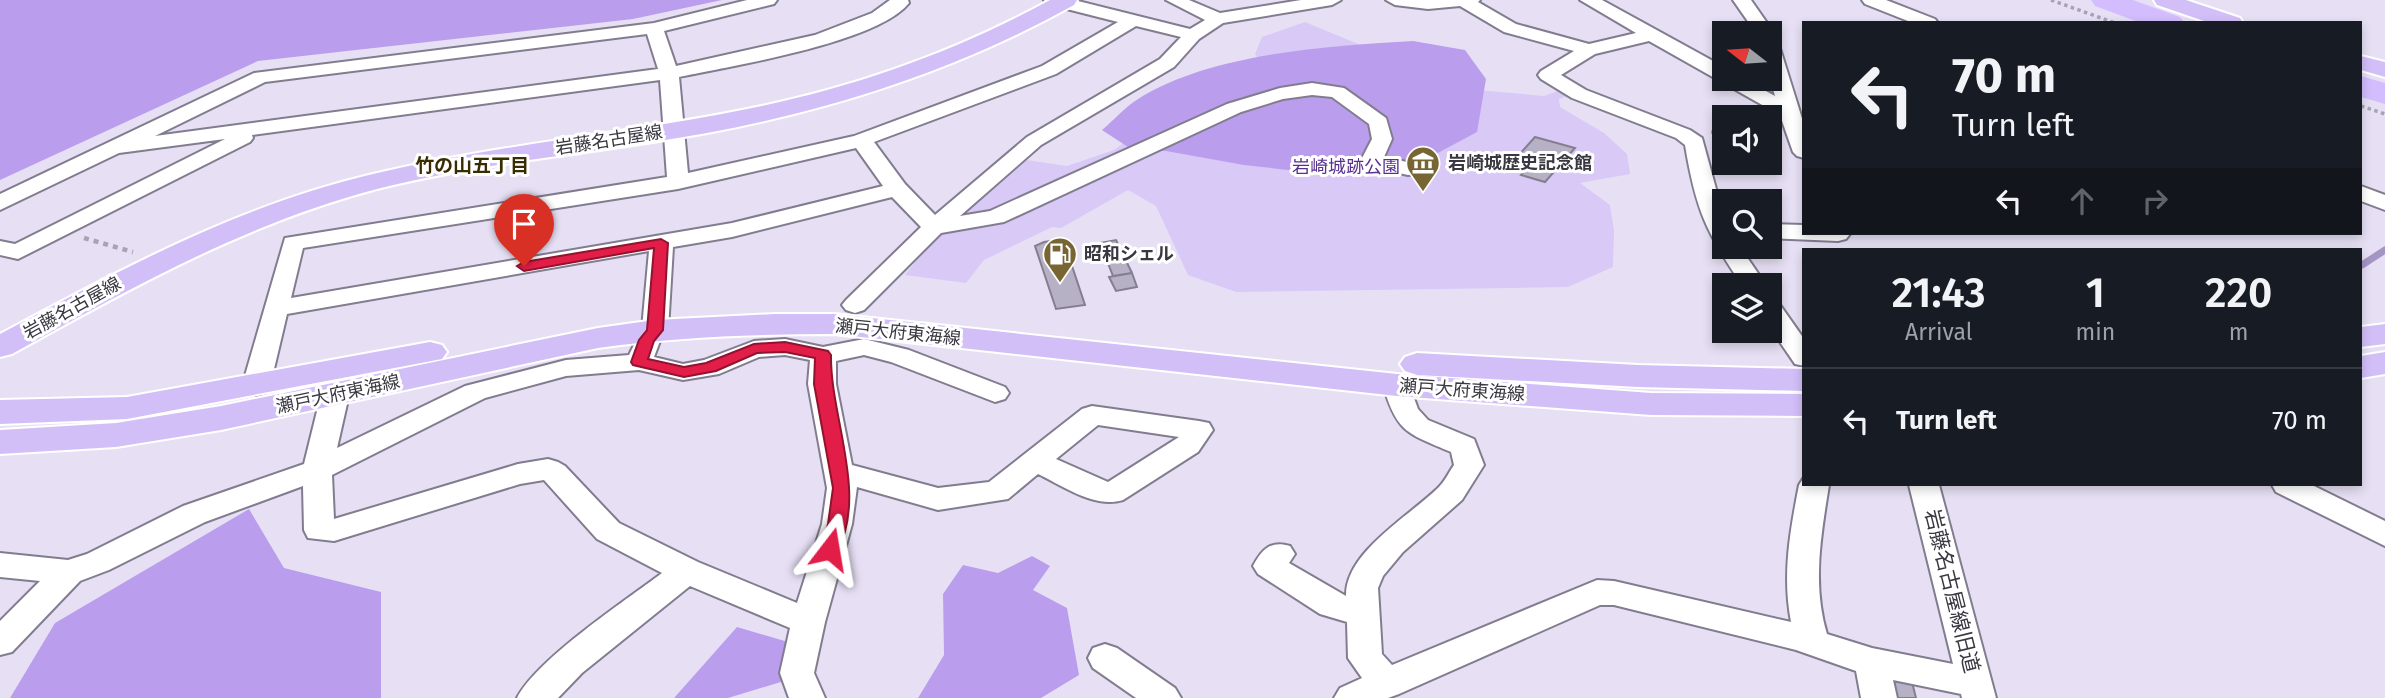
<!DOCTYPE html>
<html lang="en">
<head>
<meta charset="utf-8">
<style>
	body { margin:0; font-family:"Fira Sans","Noto Sans JP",sans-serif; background:#242831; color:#f1f3f6; height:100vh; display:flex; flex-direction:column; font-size:26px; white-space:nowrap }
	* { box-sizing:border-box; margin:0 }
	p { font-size:23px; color:#9ea1a6 }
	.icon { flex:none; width:38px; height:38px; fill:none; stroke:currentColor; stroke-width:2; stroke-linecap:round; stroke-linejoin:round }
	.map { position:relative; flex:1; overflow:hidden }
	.panel { position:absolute; left:1802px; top:248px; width:560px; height:238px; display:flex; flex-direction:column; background:#171b24; border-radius:0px; box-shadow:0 4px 10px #0003 }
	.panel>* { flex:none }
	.hud { position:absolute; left:1802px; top:21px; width:560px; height:214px; border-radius:0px; box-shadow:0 4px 10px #0003; background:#171b24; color:#f1f3f6; overflow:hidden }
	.needle { width:46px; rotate:287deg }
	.tools { position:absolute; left:1712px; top:21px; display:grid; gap:14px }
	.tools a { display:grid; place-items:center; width:70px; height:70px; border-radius:0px; background:#171b24; box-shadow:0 4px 10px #0003; font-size:35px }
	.pin { position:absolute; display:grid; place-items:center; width:60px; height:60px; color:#fff; margin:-72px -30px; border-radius:50% 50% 50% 0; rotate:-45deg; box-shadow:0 0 7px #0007 }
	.pin .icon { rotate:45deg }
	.me { position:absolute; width:77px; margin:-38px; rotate:14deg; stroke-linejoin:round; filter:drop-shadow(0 0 5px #0008) }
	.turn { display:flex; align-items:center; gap:24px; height:147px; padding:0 35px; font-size:32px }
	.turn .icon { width:91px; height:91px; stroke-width:2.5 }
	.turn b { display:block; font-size:49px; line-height:60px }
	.lanes { display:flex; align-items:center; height:66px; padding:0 35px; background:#0003; justify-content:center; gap:35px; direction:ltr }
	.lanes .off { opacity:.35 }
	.eta { display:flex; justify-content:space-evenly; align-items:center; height:119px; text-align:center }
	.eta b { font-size:42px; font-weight:600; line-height:49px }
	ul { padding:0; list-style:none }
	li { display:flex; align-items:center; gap:21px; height:105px; padding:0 35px; border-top:2px solid #363941 }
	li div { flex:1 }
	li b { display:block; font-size:26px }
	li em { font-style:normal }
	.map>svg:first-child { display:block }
	.green { fill:#d8c9f7 }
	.forest { fill:#ba9eed }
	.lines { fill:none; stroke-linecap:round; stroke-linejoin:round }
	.stream { stroke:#a595c5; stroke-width:7 }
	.river { fill:#d3bdfe; fill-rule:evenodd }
	.building { fill:#b7b1c5; stroke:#847e91; stroke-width:2 }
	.minor-casing { stroke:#827c8f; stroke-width:4 }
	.major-casing { stroke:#fff; stroke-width:4 }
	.path-far1 { stroke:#a8a3b3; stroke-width:3.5; stroke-dasharray:3.5 3.5; stroke-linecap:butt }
	.path { stroke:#a8a3b3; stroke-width:4.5; stroke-dasharray:5 5; stroke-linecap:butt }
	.minor { fill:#fff; fill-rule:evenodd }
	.major { fill:#d3bff8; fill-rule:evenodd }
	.route { fill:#e11d48; stroke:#92132f; stroke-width:2 }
	.labels { text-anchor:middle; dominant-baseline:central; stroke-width:6; stroke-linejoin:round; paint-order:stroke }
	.street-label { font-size:18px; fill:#39373f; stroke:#fff }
	.poi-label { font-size:18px; font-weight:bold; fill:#39373f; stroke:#fff; text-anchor:start }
	.park-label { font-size:18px; fill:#58318c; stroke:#fff }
	.neighbourhood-label { font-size:19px; font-weight:bold; fill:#392c01; stroke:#fff }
	.near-street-label { font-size:21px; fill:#39373f; stroke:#fff }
</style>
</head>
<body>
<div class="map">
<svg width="2385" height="698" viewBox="0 0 2385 698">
	<rect width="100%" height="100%" fill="#e7e0f5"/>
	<path class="green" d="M1305,22L1467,89L1544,96L1566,88L1579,91L1559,99L1560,107L1604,133L1627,154L1630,174L1580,183L1610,205L1614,231L1613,267L1568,287L1236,292L1188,275L1156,206L1128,190L1061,228L1052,227L984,260L966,283L905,275L944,225L1020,159L1067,166L1114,150L1149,124L1261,64L1255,54L1262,37Z"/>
	<path class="forest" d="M0,0H722L633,19L258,61L0,180Z
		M1413,41L1465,50L1486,79L1477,132L1436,154L1325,174L1244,165L1166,151L1131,149L1102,130C1114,120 1125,107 1138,99C1211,53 1329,46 1413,41Z
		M249,509L284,568L381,592V698H10L55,623Z
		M1032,556L1050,566L1033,590L1067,608L1079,675L1041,698H918L944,655L943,594L963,565L998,573Z
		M737,627L788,642L784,681L728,698H674Z"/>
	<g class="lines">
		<path class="stream" d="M2362,265L2385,250"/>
		<path class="river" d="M2091,0H2133L2180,17L2185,23H2141L2095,6Z
			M2361,76L2385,83V104L2361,97Z"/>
	</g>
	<path class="building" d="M1535,137L1575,148L1545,182L1521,175L1532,162L1517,157Z
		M1063,239L1085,305L1056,309L1035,246L1044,242Z
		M1116,240L1132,273L1113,276L1100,243Z
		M1132,273L1137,287L1116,291L1109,277Z
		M1888,677L1912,682L1916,698H1892Z"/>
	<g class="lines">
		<g class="minor-casing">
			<path id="minor" d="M747,0H777L774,4L664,31L676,66L815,35L872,13L890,0H908L909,3C877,43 731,66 679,77L688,173L854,136L1042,66L1118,22L1047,4L1044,0H1074L1190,29L1205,20L1166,0H1189L1220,13L1301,0H1341L1332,5L1223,23L1199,39L1174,67L1041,145L960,216L990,211L1227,104L1280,88L1312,83L1344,88L1386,118L1392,139L1384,157L1416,164L1419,169L1416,174L1408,175L1364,165L1361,160L1372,139L1369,124L1332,97L1312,95L1283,99L1241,112L1004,222L941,233L864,310L855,313L846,310L842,305L846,300L921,227L892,197L732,237L673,247L668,330L660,341L654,357L683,364L704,360L754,341L785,339L823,347L864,339L909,350L1005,387L1009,393L1005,399L995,402L891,362L864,355L836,361V384L852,465L938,488L989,482L1082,409L1092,406L1199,421L1209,423L1213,430L1198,452L1123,500C1095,509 1063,486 1038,474L1008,499L938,510L857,487L852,524L825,622L814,673L825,698H789L780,673L790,628L690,586L582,673L558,698H517C537,659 625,601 662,573L597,539L544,480L520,484L334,541L308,538L304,530L303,486L205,522L109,570L80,581L12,652L0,655V621L40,581L0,577V553L68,560L87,554L183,506L304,464L321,395L325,389L335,386L345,389L349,395L337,448L465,386L566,360L629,355L642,329L649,251L287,314L270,386L266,392L256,395L246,392L242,386L285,238L667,177L660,80L252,135L253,138L250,142L18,259L0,255V241L15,244L225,139L119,153L0,210V194L254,73L654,23ZM1136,26L1181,37L1160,59L1027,137L935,215L905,184L874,142L1056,74ZM647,34L658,69L155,136L265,82ZM856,148L883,186L732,223L291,298L303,248L678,189ZM785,355L810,360L808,384L827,488L822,524L797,603L698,562L619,523L565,466L558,462L548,459L518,464L334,519L332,475L485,398L566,376L639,370L683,380L719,374L759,357ZM1098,425L1179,437L1108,482L1056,459Z
				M1386,0H1480L1478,2L1516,24L1589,44L1636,33L1580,0H1602L1724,67V79H1744L1775,96L1769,76V33H1756L1733,0H1751L1774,33L1771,37L1778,42L1804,125V158L1797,156L1793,152L1780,115L1649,41L1595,54L1561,75L1586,90L1690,130L1702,138L1724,218V247H1740L1766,285H1742C1706,232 1696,210 1685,145L1676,138L1572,98L1541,79L1538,75L1541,71L1574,51L1504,32L1460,6L1428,9L1395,5Z
				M1862,0H1886L1935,19L1938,23H1913L1865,4Z
				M2361,186L2385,195V210L2361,201Z
				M1769,224L1804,225V233L1850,234L1846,239L1838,241L1769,238Z
				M1769,300L1778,302L1804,339V366L1795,364L1769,326Z
				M1397,376L1407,379L1418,409L1428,420L1474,439L1484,465L1462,500L1403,552L1383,576L1378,588L1382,654L1392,665L1597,580L1614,581L1791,622C1782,575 1790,531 1799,485L1804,477V485H1829C1821,535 1812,584 1827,634L1872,648L1953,664L1909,485H1939L1996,698H1962L1961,694L1893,680L1897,698H1861L1856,671L1796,650L1614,605H1600L1399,694L1388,698H1334L1340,688L1362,678L1348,658L1347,622L1320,614L1258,574L1253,566C1262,549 1271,540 1290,546L1295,554L1289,563L1346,596C1345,552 1411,515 1439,487C1445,481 1449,472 1454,465L1451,452C1407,433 1397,433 1383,385L1387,379Z
				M2272,485H2312L2385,521V546L2276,492Z
				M1105,644L1117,648L1175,688L1181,698H1136L1093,668L1088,658L1093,648Z"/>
		</g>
		<g class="major-casing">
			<path id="major" d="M1050,0H1077L1074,5C959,69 836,109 707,133C597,153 485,162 377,189C247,223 129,289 12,354L0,357V334C120,270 240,205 373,174C498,144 627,134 752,108C856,87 957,51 1050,0Z
				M2154,0H2186L2240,18L2243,23H2210L2157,5Z
				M2361,56L2385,62V77L2361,70Z
				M775,314H834L1397,374L1651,393L1804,394V416L1651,415L1397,396L834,334C755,334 676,337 598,348L221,430L116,447L0,454V430L116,423L221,406L598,328L655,320Z
				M2385,324V344L2361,347V327Z
				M430,342L442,345L447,352L442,359L127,419L0,424V400L127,397Z
				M2385,352V374L2361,378V356Z
				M1417,353L1638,365L1804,369V391L1638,387L1417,375L1405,371L1400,364L1405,357Z"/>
		</g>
		<path class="path-far1" d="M2051,0L2115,23
			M2361,106L2385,114
			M1711,132L1724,133"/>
		<path class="path" d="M84,238L133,252"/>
		<use href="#minor" class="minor"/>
		<use href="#major" class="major"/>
	</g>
	<path class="route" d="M661,239L668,243L663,330L654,341L648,359L684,367L706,363L754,344L785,342L828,351L831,355C830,418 869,495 836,554H823L820,549L828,524L833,488L814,384L815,358L785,352L757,353L716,371L684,377L633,365L631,362L639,340L647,330L654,248L524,271L517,266L524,262Z"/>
	<defs>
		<g id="museum-pin" transform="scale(1.75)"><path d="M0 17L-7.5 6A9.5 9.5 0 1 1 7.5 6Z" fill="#776533" stroke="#fff"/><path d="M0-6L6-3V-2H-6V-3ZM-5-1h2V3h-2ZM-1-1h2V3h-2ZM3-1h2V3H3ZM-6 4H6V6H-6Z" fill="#fff"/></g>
		<g id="fuel-pin" transform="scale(1.75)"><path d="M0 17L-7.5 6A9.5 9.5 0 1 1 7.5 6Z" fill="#776533" stroke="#fff"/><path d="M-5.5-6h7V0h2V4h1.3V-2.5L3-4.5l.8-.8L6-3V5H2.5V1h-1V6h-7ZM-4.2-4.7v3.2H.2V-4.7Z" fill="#fff"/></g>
	</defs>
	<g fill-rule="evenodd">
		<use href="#museum-pin" x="1423" y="163"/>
		<use href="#fuel-pin" x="1060" y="254"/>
	</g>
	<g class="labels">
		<g class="street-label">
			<text transform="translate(609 140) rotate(-9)">岩藤名古屋線</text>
			<text transform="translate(72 308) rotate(-29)">岩藤名古屋線</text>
			<text transform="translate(898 332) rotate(6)">瀬戸大府東海線</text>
			<text transform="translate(1462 390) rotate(4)">瀬戸大府東海線</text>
			<text transform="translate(338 394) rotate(-12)">瀬戸大府東海線</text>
		</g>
		<g class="poi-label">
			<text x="1448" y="163">岩崎城歴史記念館</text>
			<text x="1084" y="254">昭和シェル</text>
		</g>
		<g class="park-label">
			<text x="1346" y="167">岩崎城跡公園</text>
		</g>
		<g class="neighbourhood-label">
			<text x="472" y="165">竹の山五丁目</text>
		</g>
		<g class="near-street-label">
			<text transform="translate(1952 591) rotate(76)">岩藤名古屋線旧道</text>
		</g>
	</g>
</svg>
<div class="tools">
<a><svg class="needle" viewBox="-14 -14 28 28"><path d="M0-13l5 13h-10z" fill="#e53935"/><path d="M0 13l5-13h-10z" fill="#9ea1a6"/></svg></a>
<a><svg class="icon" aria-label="sound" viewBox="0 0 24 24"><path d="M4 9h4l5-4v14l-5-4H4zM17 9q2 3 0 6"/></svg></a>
<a><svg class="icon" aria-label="search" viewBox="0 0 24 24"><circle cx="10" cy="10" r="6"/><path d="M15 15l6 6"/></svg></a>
<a><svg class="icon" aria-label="layers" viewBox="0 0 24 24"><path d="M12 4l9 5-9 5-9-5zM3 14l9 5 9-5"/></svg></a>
</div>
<div class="pin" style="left:524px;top:266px;background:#d93025"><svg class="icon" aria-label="arrive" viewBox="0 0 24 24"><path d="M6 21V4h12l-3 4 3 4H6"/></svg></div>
<svg class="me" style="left:830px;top:549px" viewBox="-20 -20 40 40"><path d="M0-17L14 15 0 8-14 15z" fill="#e11d48" stroke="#fff" stroke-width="4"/></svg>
<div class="hud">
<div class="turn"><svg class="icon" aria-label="left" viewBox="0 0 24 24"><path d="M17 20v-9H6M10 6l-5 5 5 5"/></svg><div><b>70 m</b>Turn left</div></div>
<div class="lanes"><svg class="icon" aria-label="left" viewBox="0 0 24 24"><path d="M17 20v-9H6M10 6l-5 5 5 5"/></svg><svg class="icon off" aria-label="ahead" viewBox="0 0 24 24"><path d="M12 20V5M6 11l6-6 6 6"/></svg><svg class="icon off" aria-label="right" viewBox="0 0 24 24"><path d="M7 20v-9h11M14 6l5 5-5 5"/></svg></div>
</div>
<section class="panel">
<div class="eta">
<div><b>21:43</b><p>Arrival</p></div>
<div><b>1</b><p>min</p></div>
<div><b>220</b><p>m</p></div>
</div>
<ul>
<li><svg class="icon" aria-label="left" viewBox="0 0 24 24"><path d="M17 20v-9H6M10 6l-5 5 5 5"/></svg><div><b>Turn left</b></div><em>70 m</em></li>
</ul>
</section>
</div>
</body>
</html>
